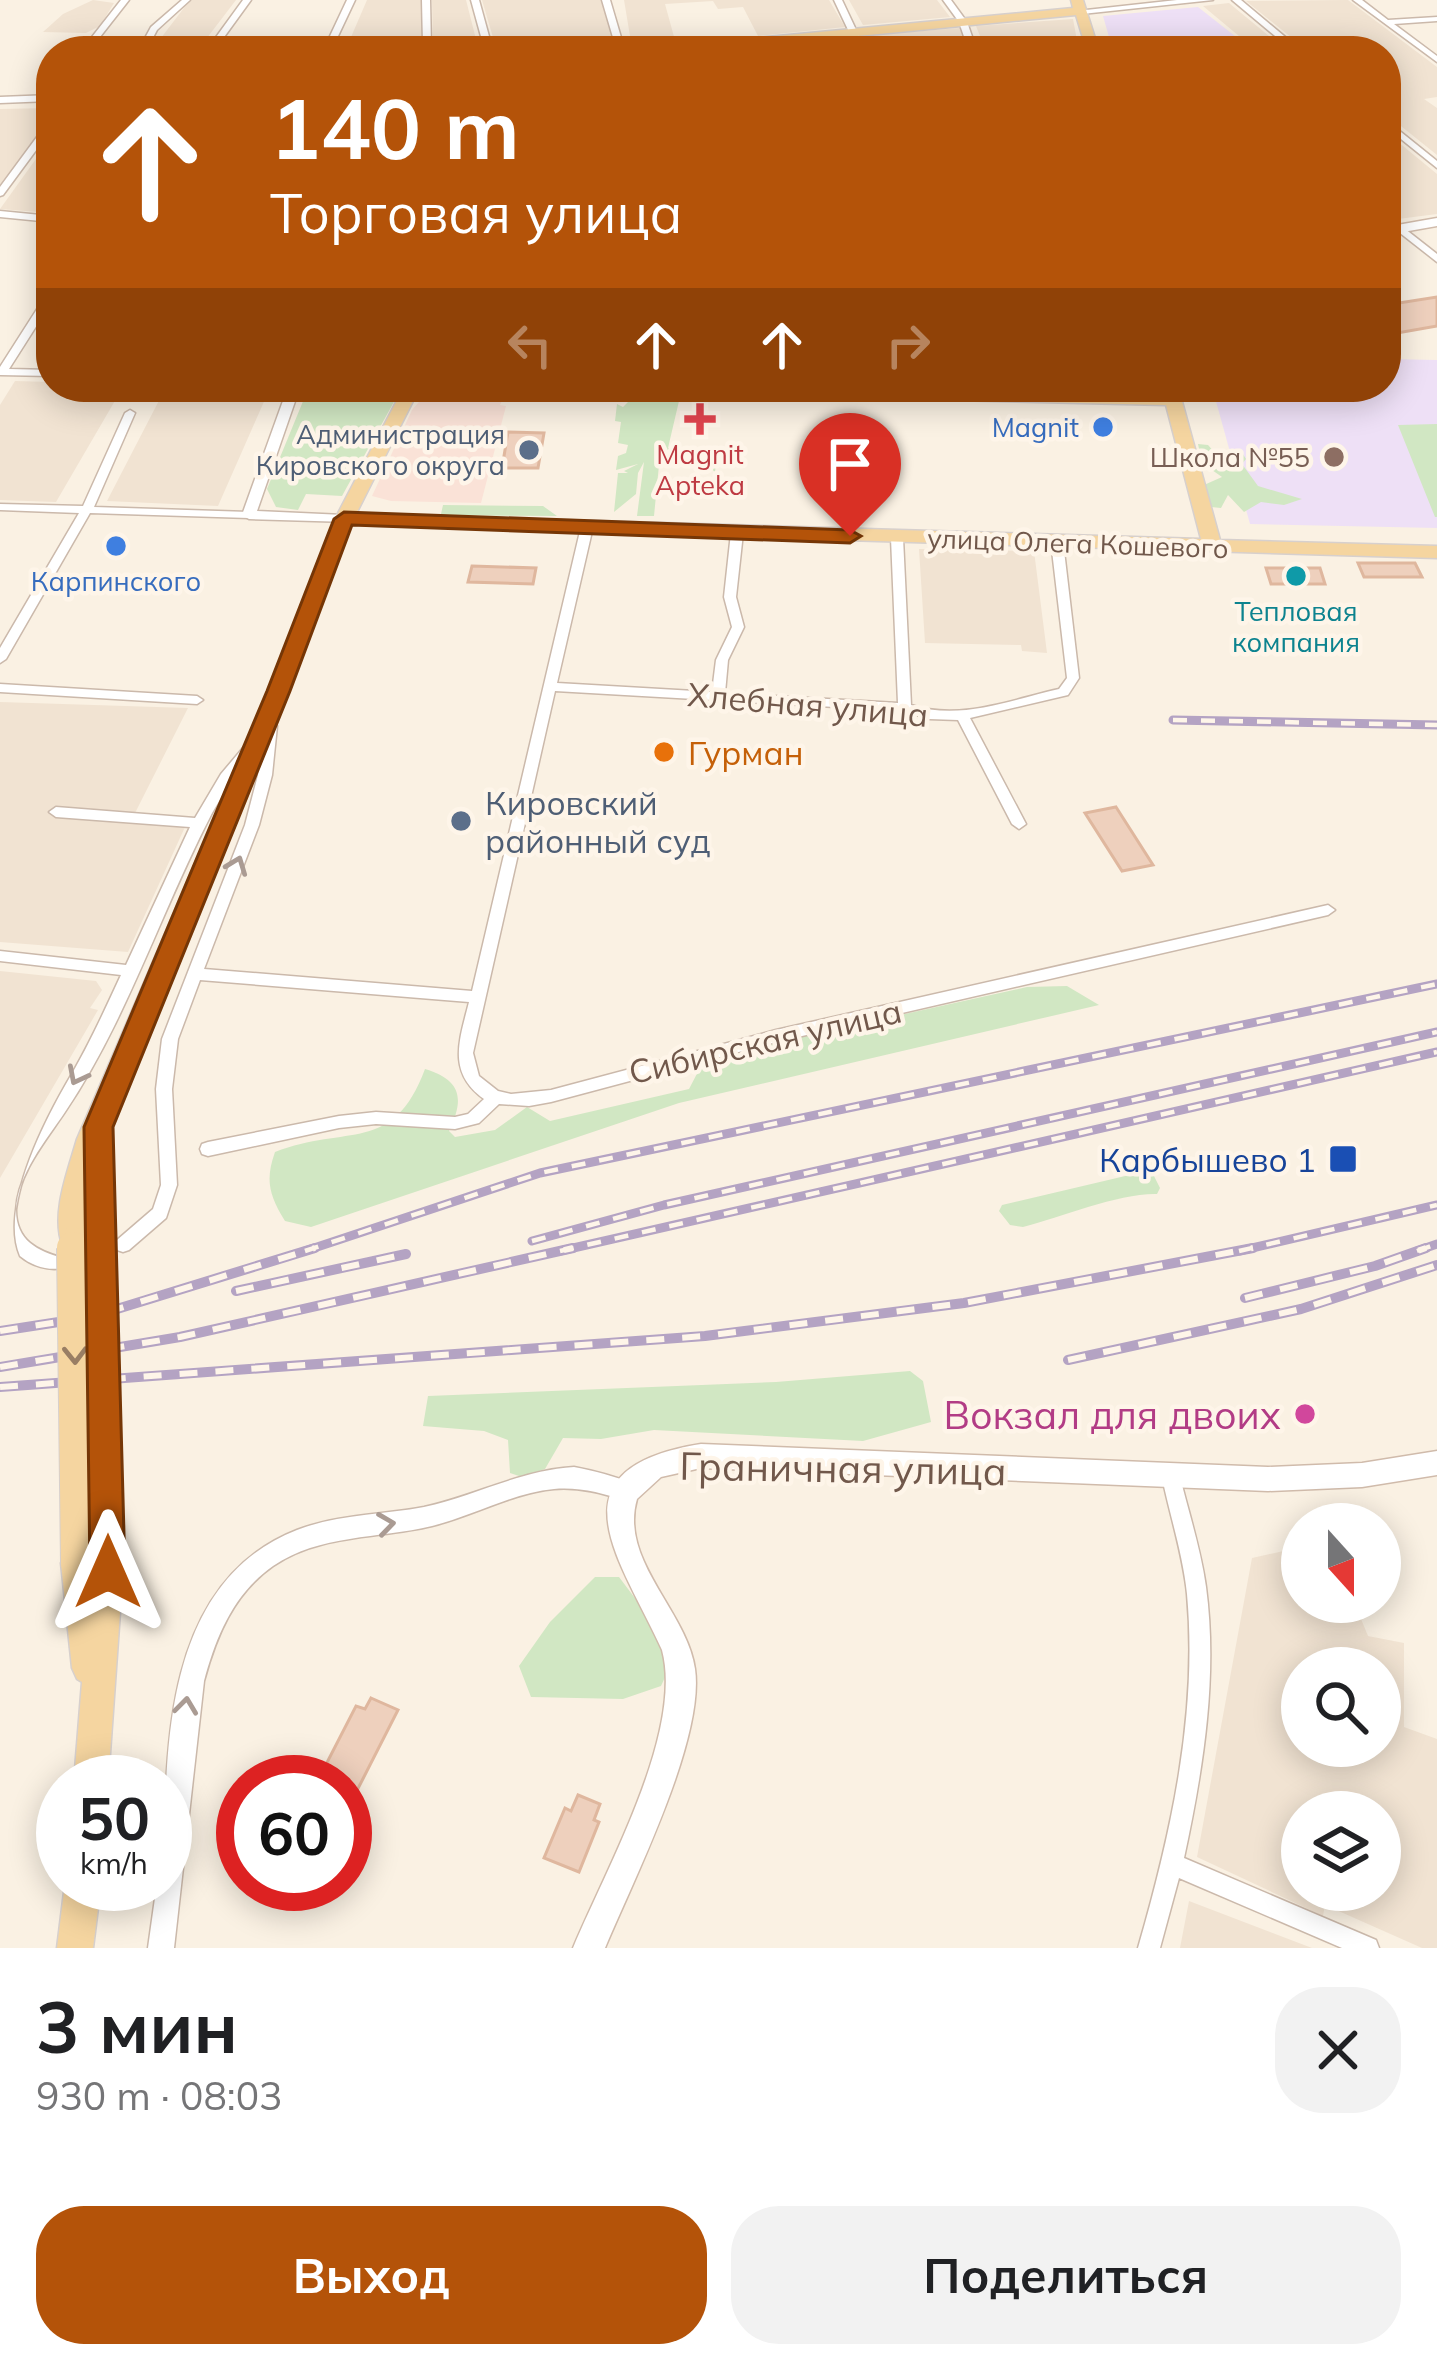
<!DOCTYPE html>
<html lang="ru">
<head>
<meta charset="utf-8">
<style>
	body { margin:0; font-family:Mulish,sans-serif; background:#f2f2f2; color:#202124; height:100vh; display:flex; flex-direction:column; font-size:45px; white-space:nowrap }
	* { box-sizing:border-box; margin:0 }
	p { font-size:39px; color:#757577 }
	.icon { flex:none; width:66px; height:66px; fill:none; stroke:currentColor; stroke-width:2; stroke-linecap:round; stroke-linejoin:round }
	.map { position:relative; height:1948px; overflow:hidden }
	.drawer { display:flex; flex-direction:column; background:#fff; flex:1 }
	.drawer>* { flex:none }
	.banner { position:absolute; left:36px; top:36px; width:1365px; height:366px; border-radius:48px; box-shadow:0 6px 30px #0003; background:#b45309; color:#fff; overflow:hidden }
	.needle { width:78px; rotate:159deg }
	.controls { position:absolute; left:1281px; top:1503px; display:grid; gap:24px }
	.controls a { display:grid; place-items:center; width:120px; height:120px; border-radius:50%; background:#fff; box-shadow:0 6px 30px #0003; font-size:60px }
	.speed { position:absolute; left:36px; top:1755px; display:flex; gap:24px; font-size:60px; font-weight:700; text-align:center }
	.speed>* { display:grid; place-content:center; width:156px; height:156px; border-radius:50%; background:#fff; box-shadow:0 6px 30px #0003; line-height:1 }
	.speed small { font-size:30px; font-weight:400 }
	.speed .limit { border:18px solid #d22; background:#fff; color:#111 }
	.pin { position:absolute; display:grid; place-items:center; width:102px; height:102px; color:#fff; margin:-123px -51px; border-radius:50% 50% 50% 0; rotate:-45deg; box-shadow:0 0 12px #0007 }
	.pin .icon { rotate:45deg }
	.me { position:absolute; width:132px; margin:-66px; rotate:0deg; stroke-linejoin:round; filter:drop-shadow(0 0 9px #0008) }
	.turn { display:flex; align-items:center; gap:42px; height:252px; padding:0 36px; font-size:54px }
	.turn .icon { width:156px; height:156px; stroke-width:2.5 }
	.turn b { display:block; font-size:84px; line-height:102px }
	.lanes { display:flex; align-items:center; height:114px; padding:0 36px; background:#0003; justify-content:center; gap:60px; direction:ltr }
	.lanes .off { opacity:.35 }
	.round { display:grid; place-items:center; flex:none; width:126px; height:126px; border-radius:48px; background:#f2f2f2 }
	.summary { display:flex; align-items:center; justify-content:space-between; height:204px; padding:0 36px }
	h1 { font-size:72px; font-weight:700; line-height:90px }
	.primary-button { display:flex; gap:24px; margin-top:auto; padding:24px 36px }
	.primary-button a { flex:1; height:138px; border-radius:48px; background:#b45309; color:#fff; font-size:48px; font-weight:700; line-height:138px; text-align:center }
	.primary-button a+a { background:#f2f2f2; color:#202124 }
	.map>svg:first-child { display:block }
	.residential { fill:#f1e3d2; fill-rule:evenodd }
	.commercial { fill:#fae2d7 }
	.education { fill:#eee0f6 }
	.green { fill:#d1e7c3 }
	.building { fill:#eed0bd; stroke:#dfb79e; stroke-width:3 }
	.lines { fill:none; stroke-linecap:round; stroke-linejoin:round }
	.minor-casing { stroke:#cbb9ab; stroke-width:3 }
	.tertiary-casing { stroke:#cbb9ab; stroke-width:3 }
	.secondary-casing { stroke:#d0bbab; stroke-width:3 }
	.primary-casing { stroke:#d7d0cd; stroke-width:3 }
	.minor { fill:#fff; fill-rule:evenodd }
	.tertiary { fill:#fff; fill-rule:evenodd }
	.secondary { fill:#fff; fill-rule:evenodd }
	.primary { fill:#f5d5a0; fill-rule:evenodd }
	.rail-far1-casing { stroke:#b4a3c3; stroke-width:9 }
	.rail-casing { stroke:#b4a3c3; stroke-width:10 }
	.rail-far1 { stroke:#fef5e9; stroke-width:4.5; stroke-dasharray:14; stroke-linecap:butt }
	.rail { stroke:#fef5e9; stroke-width:6; stroke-dasharray:18; stroke-linecap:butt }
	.primary-bridge-far1-casing { stroke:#d7d0cd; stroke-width:27; stroke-linecap:butt }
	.primary-bridge-casing { stroke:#d7d0cd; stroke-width:34; stroke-linecap:butt }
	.primary-bridge-far1 { stroke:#f5d5a0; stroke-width:24 }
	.primary-bridge { stroke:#f5d5a0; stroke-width:32 }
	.oneway { stroke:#aa9b93 }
	.oneway2 { stroke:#997e64 }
	.route { fill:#b45309; stroke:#753606; stroke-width:3 }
	.health-dot { fill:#e0444e; stroke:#fef5e9; stroke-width:4.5 }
	.shop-dot { fill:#3f7fe0; stroke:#fef5e9; stroke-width:4.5 }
	.service-dot { fill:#5c6f8a; stroke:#fef5e9; stroke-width:4.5 }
	.education-dot { fill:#8d6e63; stroke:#fef5e9; stroke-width:4.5 }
	.culture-dot { fill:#0f9aa8; stroke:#fef5e9; stroke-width:4.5 }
	.food-dot { fill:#e8710a; stroke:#fef5e9; stroke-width:4.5 }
	.transit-dot { fill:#1a4fb4; stroke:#fef5e9; stroke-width:4.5 }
	.hotel-dot { fill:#d1479c; stroke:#fef5e9; stroke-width:4.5 }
	.labels { text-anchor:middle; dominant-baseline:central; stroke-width:9; stroke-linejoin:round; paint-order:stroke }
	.far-shop-label { font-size:27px; fill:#366cbe; stroke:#fef5e9; text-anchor:end }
	.far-service-label { font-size:27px; fill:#4e5e75; stroke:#fef5e9; text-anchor:end }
	.far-health-label { font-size:27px; fill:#be3a42; stroke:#fef5e9 }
	.far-education-label { font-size:27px; fill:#785e54; stroke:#fef5e9; text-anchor:end }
	.far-street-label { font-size:27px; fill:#71584b; stroke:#fef5e9 }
	.far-culture-label { font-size:27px; fill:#0d838f; stroke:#fef5e9 }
	.street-label { font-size:33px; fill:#71584b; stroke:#fef5e9 }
	.food-label { font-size:33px; fill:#c56008; stroke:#fef5e9; text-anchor:start }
	.service-label { font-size:33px; fill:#4e5e75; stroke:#fef5e9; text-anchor:start }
	.transit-label { font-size:33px; fill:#164399; stroke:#fef5e9; text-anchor:end }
	.near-hotel-label { font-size:39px; fill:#b23c85; stroke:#fef5e9; text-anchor:end }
	.near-street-label { font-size:39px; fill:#71584b; stroke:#fef5e9 }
</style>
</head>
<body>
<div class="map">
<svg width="1437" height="1948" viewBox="0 0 1437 1948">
	<rect width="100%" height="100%" fill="#faf1e3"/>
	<path class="residential" d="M93,0L114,3L100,26L86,33L43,32L63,14Z
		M190,0H236L197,51H151Z
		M367,0H422L421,46L403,51H345Z
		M432,0H466L479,51H417L433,47Z
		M482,0H603L617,51H497Z
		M624,0H829L845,27L758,36L743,7L718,9L713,1L665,4L676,44L632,48Z
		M849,0H937L950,17L863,25Z
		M1348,0L1437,67V97L1424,99L1437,108V155L1386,114V51H1308L1246,1Z
		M1229,3L1287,51H1257L1203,6Z
		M1073,19L1079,51H986L976,26Z
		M960,28L968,51H875L872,35Z
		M51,108V120L0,189V109Z
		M1386,132L1437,174V214L1398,219L1386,208Z
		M51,138V213L0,209Z
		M15,381L51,382V387H123L56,502L0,500V405Z
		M166,387L270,388L218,506L107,501Z
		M919,549L1034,551L1047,653L1022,651L1021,645L925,643Z
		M0,702L188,708L134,815L55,808L50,814L185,827L128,952L0,942Z
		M0,971L96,981L102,990L90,1008L98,1010L0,1178Z
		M1302,1547V1602H1354L1368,1636L1404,1643V1727L1437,1739V1948H1422L1325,1905L1323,1916L1197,1857L1252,1558ZM1302,1668H1380V1746H1302ZM1302,1812H1380V1890H1302Z
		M1189,1901L1312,1948H1180Z"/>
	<path class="commercial" d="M445,391L504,396L500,405L506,406L481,503L391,501L372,496L412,410L425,395Z"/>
	<path class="education" d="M1198,7L1254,51H1113L1103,16Z
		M1386,359L1437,360V528L1250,524L1212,387H1386Z"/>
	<path class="green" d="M317,387L387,388L395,400L342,496L306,494L298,510L276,507L267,489L306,394Z
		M631,399L679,401L668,448L717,456L715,472L707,465H659L654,516H637L644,462L638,473L636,494L614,512L618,473H628L624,471L638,464L616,470L618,456L626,453L628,445L618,443L621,422L615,421L617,404L623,407Z
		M1437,424V517H1435L1398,425Z
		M1198,444L1208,445L1225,464L1230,462L1227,451H1241L1246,459L1242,464L1258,486L1302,499L1284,505L1261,502L1244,512L1228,495L1221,508L1211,507L1204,485L1222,477L1202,463Z
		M443,505L543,506L557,516L420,515L441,514Z
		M1067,986L1099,1005L679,1103L311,1227L285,1221C269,1195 265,1180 275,1152C347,1124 393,1155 425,1069C461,1080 465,1098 449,1131L455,1137L495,1130L527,1107L550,1121L689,1089L701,1066L724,1054L1027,987Z
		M1138,1173L1154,1176L1160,1188L1157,1194C1119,1193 1062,1217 1023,1227L1010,1225L999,1211L1002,1205Z
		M910,1371L923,1381L931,1422L863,1441L654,1430L601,1439L563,1438L545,1469L522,1477L510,1473L508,1440L484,1431L423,1426L428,1396L776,1382Z
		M595,1577H619L656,1626L670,1666L661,1686L623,1699L531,1697L519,1666L550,1622Z"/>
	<path class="building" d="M1437,297V326L1386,335V305Z
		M508,432L544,433L538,468H502Z
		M1358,563H1415L1422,577H1364Z
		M472,566L536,568L533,584L468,582Z
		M1266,568H1320L1325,584H1271Z
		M1116,807L1153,865L1122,871L1085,813Z
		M371,1698L398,1710L345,1814V1782H317L356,1706L365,1709Z
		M578,1795L600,1804L594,1820L599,1822L579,1872L544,1858L565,1808L571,1811Z"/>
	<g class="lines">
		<g class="minor-casing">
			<path id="minor" d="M121,0H129L89,51H81Z
				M182,0H190L157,30L146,51H138L151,27Z
				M243,0H251L214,51H206Z
				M347,0H355L331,51H323Z
				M422,0H430L431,46L417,51H403L423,45Z
				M471,0H479L493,51H485Z
				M602,0H610L625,51H617Z
				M834,0H842L866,51H858Z
				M943,0H951L967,22L977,51H969L959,22Z
				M1232,0H1241L1302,51H1293Z
				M1353,0H1362L1388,20L1437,17V21L1394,24L1437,56V62Z
				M51,95V101L0,103V97Z
				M1386,120L1437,161V168L1386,127Z
				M51,121V130L3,195L0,196V187L48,122Z
				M0,211L51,216V222L0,217Z
				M1386,214L1437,254V262L1386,222Z
				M51,292V303L9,369L51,370V376L0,375V367L46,295Z
				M130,410L135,413L94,507L249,512L255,515L249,518L90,513L6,659L0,663V648L79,513L0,510V504L83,506L125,413Z
				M587,524L593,527L557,683L712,692L716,660L732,627L724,597L731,533L737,530L743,533L736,597L744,627L728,660L725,693L898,703L891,538L897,534L903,538L911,705C960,721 1010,700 1059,689L1067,678L1051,542L1057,538L1063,542L1079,678L1068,695L970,718L1026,824L1019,829L1012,824L958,720L929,719L904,711L555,691L473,1053L479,1076L498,1091L511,1094L551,1090L776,1030L1328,905L1335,910L1328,915L776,1042L551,1102L529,1106L499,1104L479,1123L455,1129L376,1124L339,1128L208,1156L202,1154L200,1149L202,1144L208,1142L339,1116L376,1112L455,1117L468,1114L484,1099C446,1072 460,1039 469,1002L200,980L178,1039L172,1089L177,1185L166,1218L129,1250L123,1252L117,1250L114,1245L117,1240L153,1209L161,1185L156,1089L162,1039L245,825L258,775L263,726L270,722L277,726L272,775L259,825L204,969L472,991L581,527Z
				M0,684L197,696L203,700L197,704L0,692Z
				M253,741L260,745L231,781L212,813C161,911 127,1020 65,1112C45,1142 18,1173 16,1210C16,1241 38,1251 63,1258L66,1263L63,1268C48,1271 32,1266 20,1256C0,1209 42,1126 66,1084C87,1049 104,1012 121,975L0,961V951L126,965L190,827L56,817L49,812L56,807L195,818L221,774L248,742Z
				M1171,1468L1178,1471L1180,1477C1189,1514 1201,1550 1206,1587C1218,1677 1203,1770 1184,1858L1376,1940L1379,1948H1342L1179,1878L1160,1948H1138C1171,1834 1198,1714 1187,1594C1183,1554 1170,1516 1162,1477L1164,1471Z"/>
		</g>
		<g class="tertiary-casing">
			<path id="tertiary" d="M1177,0H1213L1082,14L1077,11Z
				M288,387H300L257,511L344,515L349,516V522L249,519L242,515Z
				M574,1467C595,1471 614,1476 634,1484L637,1491L634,1498L626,1501C602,1493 580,1487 554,1489C512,1493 473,1516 432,1526C378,1539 320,1534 273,1566C233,1594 216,1637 204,1681L174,1948H148L157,1884H165C165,1760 159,1584 297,1530C338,1514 382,1515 424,1507C475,1496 521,1470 574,1467Z"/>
		</g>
		<g class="secondary-casing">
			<path id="secondary" d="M1437,218V226L1386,235V227Z
				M701,1444L1268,1467L1362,1463L1437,1451V1475L1362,1487L1268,1491L701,1468L661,1477L637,1499C619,1561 687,1611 695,1669C705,1739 633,1881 605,1948H573C605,1871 684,1732 662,1650C622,1561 545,1469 701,1444Z"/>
		</g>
		<g class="primary-casing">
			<path id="primary" d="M1071,0H1083L1099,51H1087L1076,15L702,51H656L662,47L1073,8Z
				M404,387H420L356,514L1201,539L1166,405L599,392L591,387H823L1164,395L1162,387H1178L1220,540L1437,546V558L351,525L289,691L108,1128L114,1233L110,1241L100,1244L90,1241L87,1234L83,1247L73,1250L63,1247C50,1215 68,1171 77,1139L269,691L335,519Z
				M108,1541L119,1546L124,1556L108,1782H74L82,1682L77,1679L72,1668L61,1563L66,1553L77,1548L88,1553L92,1562L97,1546Z
				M65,1884H101L93,1948H57Z"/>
		</g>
		<use href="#minor" class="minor"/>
		<use href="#tertiary" class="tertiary"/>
		<use href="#secondary" class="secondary"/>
		<use href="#primary" class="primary"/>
		<g class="rail-far1-casing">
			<path id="rail-far1" d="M1173,720L1437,725
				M532,1241L664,1205L1437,1032
				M305,1251L540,1173L1437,984
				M560,1251L1437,1052
				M1239,1251L1437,1205
				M1417,1251L1437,1244"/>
		</g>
		<g class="rail-casing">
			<path id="rail" d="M236,1291L406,1254
				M1245,1298L1375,1266L1426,1248
				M0,1331L91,1317L315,1248
				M1068,1360L1301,1309L1437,1265
				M0,1367L180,1337L573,1248
				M0,1387L705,1336L964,1303L1253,1248"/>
		</g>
		<use href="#rail-far1" class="rail-far1"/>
		<use href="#rail" class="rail"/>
		<g class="primary-bridge-far1-casing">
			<path id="primary-bridge-far1" d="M100,1233V1251
				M73,1239V1251"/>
		</g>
		<g class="primary-bridge-casing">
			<path id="primary-bridge" d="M73,1248L77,1563
				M100,1248L108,1556"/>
		</g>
		<use href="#primary-bridge-far1" class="primary-bridge-far1"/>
		<use href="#primary-bridge" class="primary-bridge"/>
	</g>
	<defs><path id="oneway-chevron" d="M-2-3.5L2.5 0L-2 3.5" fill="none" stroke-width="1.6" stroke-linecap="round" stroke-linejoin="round" transform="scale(3)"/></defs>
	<g class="oneway">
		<use href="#oneway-chevron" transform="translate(237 865) rotate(-69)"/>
		<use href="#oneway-chevron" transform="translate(77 1076) rotate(117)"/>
		<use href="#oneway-chevron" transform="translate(386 1524) rotate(-8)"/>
		<use href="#oneway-chevron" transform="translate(186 1706) rotate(-83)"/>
	</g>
	<use class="oneway2" href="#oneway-chevron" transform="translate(75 1355) rotate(89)"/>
	<path class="route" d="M344,512L850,530L861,536L850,543L352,525L290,691L113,1127L125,1572L120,1584L108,1589L95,1584L90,1572L84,1127L267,691L334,519Z"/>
	<path class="health-dot" d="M694 401h12v12h12v12h-12v12h-12v-12h-12v-12h12z"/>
	<g class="shop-dot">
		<circle cx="1103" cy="427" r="12"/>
		<circle cx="116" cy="546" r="12"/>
	</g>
	<g class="service-dot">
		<circle cx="529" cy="450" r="12"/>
		<circle cx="461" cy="821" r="12"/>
	</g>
	<circle class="education-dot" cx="1334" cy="457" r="12"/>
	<circle class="culture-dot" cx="1296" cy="576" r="12"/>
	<circle class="food-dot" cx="664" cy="752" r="12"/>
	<rect class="transit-dot" x="1328" y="1144" width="30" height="30" rx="6"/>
	<circle class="hotel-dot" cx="1305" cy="1414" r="12"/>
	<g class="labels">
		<g class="far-shop-label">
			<text x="1079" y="427">Magnit</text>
			<text x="116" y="581" text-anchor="middle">Карпинского</text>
		</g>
		<g class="far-service-label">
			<text x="505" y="434">Администрация<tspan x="505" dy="31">Кировского округа</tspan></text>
		</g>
		<g class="far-health-label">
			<text x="700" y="454">Magnit<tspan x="700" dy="31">Apteka</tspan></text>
		</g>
		<g class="far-education-label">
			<text x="1310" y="457">Школа №55</text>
		</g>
		<g class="far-street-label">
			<text transform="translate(1078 543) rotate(2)">улица Олега Кошевого</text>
		</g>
		<g class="far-culture-label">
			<text x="1296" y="611">Тепловая<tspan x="1296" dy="31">компания</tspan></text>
		</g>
		<g class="street-label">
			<text transform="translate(808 704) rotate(5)">Хлебная улица</text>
			<text transform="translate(765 1041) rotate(-13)">Сибирская улица</text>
		</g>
		<g class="food-label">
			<text x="688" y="752">Гурман</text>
		</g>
		<g class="service-label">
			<text x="485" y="802">Кировский<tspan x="485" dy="38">районный суд</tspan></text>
		</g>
		<g class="transit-label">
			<text x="1316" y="1159">Карбышево 1</text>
		</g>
		<g class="near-hotel-label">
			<text x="1281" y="1414">Вокзал для двоих</text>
		</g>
		<g class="near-street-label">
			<text transform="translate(843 1468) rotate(1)">Граничная улица</text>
		</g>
	</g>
</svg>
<div class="controls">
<a><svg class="needle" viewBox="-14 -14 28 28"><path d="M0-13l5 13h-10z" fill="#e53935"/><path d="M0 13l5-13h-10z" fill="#757577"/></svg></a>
<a><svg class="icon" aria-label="search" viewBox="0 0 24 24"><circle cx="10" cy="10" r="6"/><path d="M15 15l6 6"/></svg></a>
<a><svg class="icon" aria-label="layers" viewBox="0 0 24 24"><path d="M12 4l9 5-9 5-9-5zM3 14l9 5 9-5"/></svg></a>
</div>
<div class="speed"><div>50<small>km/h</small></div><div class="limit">60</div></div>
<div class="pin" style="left:850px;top:536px;background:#d93025"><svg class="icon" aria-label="arrive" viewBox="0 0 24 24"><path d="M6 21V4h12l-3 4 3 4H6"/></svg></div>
<svg class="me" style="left:108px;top:1572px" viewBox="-20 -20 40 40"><path d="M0-17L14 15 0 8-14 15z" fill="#b45309" stroke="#fff" stroke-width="4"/></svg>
<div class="banner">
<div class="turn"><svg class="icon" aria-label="ahead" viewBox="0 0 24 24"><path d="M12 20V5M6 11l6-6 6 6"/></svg><div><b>140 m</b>Торговая улица</div></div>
<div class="lanes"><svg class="icon off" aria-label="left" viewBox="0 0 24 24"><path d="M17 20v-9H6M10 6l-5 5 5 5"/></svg><svg class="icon" aria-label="ahead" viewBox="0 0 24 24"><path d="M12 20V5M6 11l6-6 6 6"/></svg><svg class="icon" aria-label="ahead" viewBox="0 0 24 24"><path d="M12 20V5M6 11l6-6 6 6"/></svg><svg class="icon off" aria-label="right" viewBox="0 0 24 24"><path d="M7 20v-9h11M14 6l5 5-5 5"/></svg></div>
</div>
</div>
<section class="drawer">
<div class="summary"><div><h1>3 мин</h1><p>930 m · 08:03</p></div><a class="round"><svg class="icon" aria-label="close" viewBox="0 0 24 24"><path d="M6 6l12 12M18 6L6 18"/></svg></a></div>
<div class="primary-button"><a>Выход</a><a>Поделиться</a></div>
</section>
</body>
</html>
